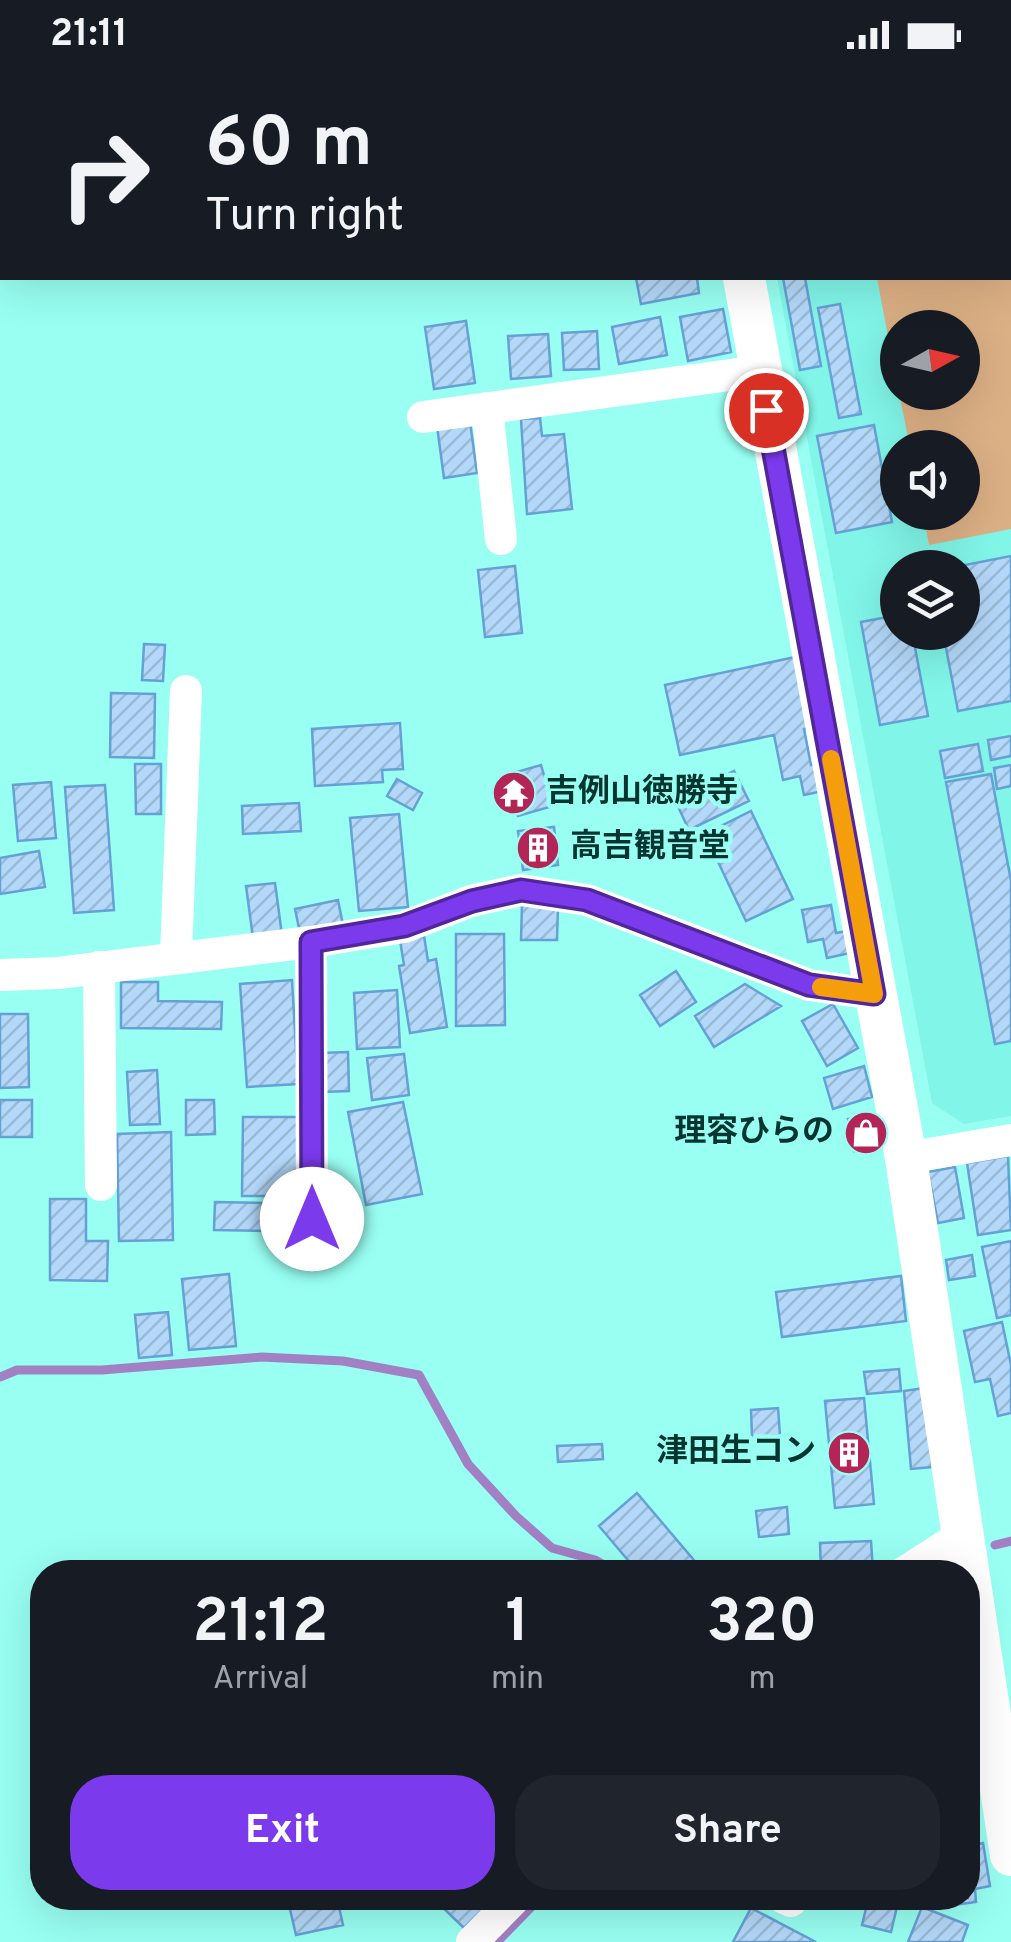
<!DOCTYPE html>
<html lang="en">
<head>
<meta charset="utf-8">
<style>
	body { margin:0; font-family:Overpass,"Noto Sans JP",sans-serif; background:#20242c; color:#f1f3f6; height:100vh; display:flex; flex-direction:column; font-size:38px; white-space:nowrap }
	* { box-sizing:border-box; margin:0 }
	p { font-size:32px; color:#9ea1a6 }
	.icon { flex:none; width:55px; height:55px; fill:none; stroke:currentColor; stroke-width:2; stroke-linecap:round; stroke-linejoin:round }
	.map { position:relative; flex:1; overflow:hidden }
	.side { position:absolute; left:30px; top:1490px; width:950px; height:350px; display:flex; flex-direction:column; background:#171b24; border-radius:40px; box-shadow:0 10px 40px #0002 }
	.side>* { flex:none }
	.guide { position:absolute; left:0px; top:0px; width:1012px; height:210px; box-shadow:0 10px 40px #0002; background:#171b24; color:#f1f3f6; overflow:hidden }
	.needle { width:65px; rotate:82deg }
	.tools { position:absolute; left:880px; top:240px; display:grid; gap:20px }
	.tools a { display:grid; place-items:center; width:100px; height:100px; border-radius:50%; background:#171b24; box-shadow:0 10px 40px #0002; font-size:50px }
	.pin { position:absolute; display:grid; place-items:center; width:85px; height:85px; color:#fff; margin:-42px; border:5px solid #fff; border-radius:50%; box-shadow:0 2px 10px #0007 }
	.me { position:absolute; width:110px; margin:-55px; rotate:0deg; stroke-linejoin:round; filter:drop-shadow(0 0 8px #0008) }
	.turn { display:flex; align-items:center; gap:35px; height:210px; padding:0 40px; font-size:45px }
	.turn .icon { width:130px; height:130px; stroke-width:2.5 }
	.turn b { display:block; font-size:70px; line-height:85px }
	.eta { display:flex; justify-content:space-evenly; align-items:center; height:170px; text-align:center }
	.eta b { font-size:60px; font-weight:700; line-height:70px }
	.action { display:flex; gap:20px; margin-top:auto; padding:20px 40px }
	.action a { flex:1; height:115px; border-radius:40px; background:#7c3aed; color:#fff; font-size:40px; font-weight:700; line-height:115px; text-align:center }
	.action a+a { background:#20242c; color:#f1f3f6 }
	.status { display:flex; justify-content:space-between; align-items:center; height:70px; padding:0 50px; background:#171b24; direction:ltr }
	.status svg { height:28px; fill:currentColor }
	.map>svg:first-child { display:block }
	.built { fill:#81f5e8; fill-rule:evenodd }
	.park { fill:#dcb085 }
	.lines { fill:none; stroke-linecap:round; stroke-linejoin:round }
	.stream { stroke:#a181c4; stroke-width:9 }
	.building { fill:url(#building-hatch); stroke:#65a1d4; stroke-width:2.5 }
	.minor { stroke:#fff; stroke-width:32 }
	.tertiary { stroke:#fff; stroke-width:42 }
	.route-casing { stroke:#51269a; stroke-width:25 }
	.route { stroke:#7c3aed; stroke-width:18 }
	.slow { stroke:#f59e0b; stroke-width:18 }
	.labels { text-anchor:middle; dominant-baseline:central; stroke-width:9; stroke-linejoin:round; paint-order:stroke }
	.poi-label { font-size:32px; font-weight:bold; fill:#053530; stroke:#98fff2; text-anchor:start }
</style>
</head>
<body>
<div class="status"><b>21:11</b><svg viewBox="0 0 49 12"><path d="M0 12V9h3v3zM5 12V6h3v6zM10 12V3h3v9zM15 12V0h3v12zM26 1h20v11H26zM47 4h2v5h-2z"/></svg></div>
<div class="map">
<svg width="1011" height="1872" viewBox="0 0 1011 1872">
	<defs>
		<pattern id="building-hatch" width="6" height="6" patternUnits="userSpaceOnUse" patternTransform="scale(2.5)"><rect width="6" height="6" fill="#b4d8f9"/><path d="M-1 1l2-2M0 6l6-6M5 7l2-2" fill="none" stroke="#99bad6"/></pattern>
	</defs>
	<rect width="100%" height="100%" fill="#98fff2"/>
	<path class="built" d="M737,0H1011V1046L964,1054L932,1033L777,208H1010V2ZM898,258H962V322H898ZM898,378H962V442H898ZM898,498H962V562H898Z"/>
	<path class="park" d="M882,0H1011V459L929,475L923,443L962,442V378L910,377L899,323L962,322V258H898L897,314L877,208H1010V2Z"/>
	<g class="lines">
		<path class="stream" d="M0,1307L17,1300H102L262,1287L343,1291L419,1305L468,1394L516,1446L552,1478L595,1490L616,1502
			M995,1475L1011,1471
			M497,1872L540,1828"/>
	</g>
	<path class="building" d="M636,208H697L699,223L641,234Z
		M783,208H805L821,296L800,300Z
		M840,234L861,344L839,348L818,238Z
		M723,239L731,282L688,291L680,247Z
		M660,247L667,285L619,294L612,257Z
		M466,251L475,313L434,319L425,257Z
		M597,261L599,299L564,300L562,263Z
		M548,264L551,306L511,309L508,266Z
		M540,348L542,366L564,364L572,439L527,444L521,349Z
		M470,352L477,403L444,408L437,356Z
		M874,355L892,452L836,463L817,366Z
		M1011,486V631L958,641L943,562H962V498H950Z
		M515,496L522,563L485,567L478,500Z
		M898,545V562H912L928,646L880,655L861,552Z
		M144,574L165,575L163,611L142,610Z
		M795,587L810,658L804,659L811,695L818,694L823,721L804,725L800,706L783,710L774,665L680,685L665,615Z
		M111,623L155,624L154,688L110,687Z
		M400,653L403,699L382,700L383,712L315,716L312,659Z
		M1011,666V686L991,690L988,670Z
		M978,674L983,701L945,708L940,681Z
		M135,694H161V744H136Z
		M541,695L553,736L518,746L506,705Z
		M1011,695V716L997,719L994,698Z
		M734,701L749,731L689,760L675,730Z
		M991,704L1011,811V971L995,974L946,712Z
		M397,709L422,723L413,740L387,726Z
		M51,712L56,768L18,771L13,715Z
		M105,715L114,840L74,843L65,717Z
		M299,733L301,761L243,764L242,736Z
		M751,741L793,829L746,851L705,764Z
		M399,744L408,837L359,841L350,748Z
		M554,757L558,795L523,800L518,761Z
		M39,781L45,817L0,824V788Z
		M275,813L282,865L253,868L246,816Z
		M338,830L343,855L300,863L295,839Z
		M522,835L558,836L557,870H521Z
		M831,835L836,863L847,861L850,883L827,888L823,869L808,872L802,840Z
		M456,864H504L505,955L456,956Z
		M424,866L428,891L436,889L447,957L410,963L399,896L404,895L400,870Z
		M676,901L696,932L660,956L640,925Z
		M292,910L298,1014L247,1017L240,914Z
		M121,912H158V931L222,932L221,959L121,958Z
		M745,914L781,936L714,977L695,946Z
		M397,920L400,977L357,979L354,923Z
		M833,934L858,978L827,996L802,951Z
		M0,944H28L29,1017L0,1018Z
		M348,982L349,1021L323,1022L321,983Z
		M404,984L409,1025L372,1030L367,988Z
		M864,996L872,1027L833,1039L824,1008Z
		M157,1000L160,1054L130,1055L127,1002Z
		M0,1030H32V1067H0Z
		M186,1030H214L215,1064L186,1065Z
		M403,1032L422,1124L366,1135L348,1042Z
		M879,1044L884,1076L854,1081L848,1049Z
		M243,1047H300V1126H242Z
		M171,1062L173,1170L119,1171L117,1064Z
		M1008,1086L1011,1160L978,1165L967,1093Z
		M955,1097L964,1148L938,1153L928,1102Z
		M50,1129H86V1171H108L107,1211L50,1210Z
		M215,1132L264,1133V1161L214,1160Z
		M1011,1171V1245L997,1248L982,1177Z
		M972,1185L975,1206L949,1210L946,1190Z
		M229,1204L236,1276L189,1280L182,1209Z
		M901,1206L906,1251L782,1267L776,1222Z
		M168,1242L172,1285L139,1288L135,1245Z
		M1002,1252L1011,1295V1343L998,1346L990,1309L975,1312L964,1261Z
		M899,1299L901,1321L867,1324L864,1302Z
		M924,1318L932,1397L911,1399L904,1321Z
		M864,1328L874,1434L835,1438L825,1331Z
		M778,1338L780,1365L752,1367L751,1340Z
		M602,1374L603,1389L558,1392L557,1376Z
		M637,1423L704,1502H638L599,1456Z
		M787,1437L789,1464L759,1467L756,1441Z
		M871,1471L873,1502H821L820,1473Z
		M983,1773L990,1816L975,1819L976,1832L953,1835L952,1828H968V1776Z
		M324,1828H337L343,1855L296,1865L289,1835Z
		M443,1828H494L464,1858L438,1833Z
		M858,1828H899L891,1862L862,1855L868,1830Z
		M922,1837L968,1855L962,1872H908Z
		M751,1838L816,1872H733Z"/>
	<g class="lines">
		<path class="minor" d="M487,338L501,469
			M423,347L759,301
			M311,872L312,1149
			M176,886L186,621
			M99,897L101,1115
			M0,905L58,903L311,872L404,857L471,831L521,820L587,830L809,915L874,924
			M906,1088L1011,1070
			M905,1502L964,1464
			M784,1828L791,1831
			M472,1872L515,1828"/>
		<path class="tertiary" d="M711,0V2
			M744,208L906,1088L1011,1785"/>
	</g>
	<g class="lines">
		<g class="route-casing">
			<path id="route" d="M312,1149L311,872L404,856L472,831L521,820L587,830L809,915L874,924L766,340"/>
		</g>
		<use href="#route" class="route"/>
		<path class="slow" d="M821,917L874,924L831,689"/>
	</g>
	<defs>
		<g id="temple-disc" transform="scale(2.25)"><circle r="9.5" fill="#b32457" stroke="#98fff2"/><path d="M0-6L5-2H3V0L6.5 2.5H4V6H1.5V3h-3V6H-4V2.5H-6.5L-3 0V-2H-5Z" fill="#fff"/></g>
		<g id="building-disc" transform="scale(2.25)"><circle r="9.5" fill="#b32457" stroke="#98fff2"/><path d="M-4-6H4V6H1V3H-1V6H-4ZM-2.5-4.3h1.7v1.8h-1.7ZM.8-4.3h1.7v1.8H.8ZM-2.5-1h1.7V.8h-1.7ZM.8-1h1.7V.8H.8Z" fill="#fff"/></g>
		<g id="shop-disc" transform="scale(2.25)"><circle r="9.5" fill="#b32457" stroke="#98fff2"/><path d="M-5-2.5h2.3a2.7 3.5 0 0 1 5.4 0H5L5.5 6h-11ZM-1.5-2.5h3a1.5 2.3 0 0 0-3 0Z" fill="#fff"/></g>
	</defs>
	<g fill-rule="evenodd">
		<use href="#temple-disc" x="514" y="723"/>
		<use href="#building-disc" x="538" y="778"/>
		<use href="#shop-disc" x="866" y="1063"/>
		<use href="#building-disc" x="849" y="1383"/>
	</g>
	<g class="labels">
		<g class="poi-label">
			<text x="546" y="723">吉例山徳勝寺</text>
			<text x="570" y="778">高吉観音堂</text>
			<text x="834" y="1063" text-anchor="end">理容ひらの</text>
			<text x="816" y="1383" text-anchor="end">津田生コン</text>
		</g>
	</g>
</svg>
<div class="tools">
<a><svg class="needle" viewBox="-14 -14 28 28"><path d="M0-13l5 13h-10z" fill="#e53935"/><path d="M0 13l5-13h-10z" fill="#9ea1a6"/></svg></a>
<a><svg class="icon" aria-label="sound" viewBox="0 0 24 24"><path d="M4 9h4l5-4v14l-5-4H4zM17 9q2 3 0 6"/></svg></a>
<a><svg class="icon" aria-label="layers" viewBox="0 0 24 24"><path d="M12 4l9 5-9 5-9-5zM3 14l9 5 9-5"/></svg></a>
</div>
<div class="pin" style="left:766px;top:340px;background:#d93025"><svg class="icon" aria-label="arrive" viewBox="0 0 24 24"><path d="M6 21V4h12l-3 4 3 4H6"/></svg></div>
<svg class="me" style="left:312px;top:1149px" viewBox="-20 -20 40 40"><circle r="19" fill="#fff"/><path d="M0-13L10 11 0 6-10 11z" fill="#7c3aed"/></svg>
<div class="guide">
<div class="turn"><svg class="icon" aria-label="right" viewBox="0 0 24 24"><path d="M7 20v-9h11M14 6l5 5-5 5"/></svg><div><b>60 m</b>Turn right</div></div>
</div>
<section class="side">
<div class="eta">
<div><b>21:12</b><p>Arrival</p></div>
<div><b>1</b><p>min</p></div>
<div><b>320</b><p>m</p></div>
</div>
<div class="action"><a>Exit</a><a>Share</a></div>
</section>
</div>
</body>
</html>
